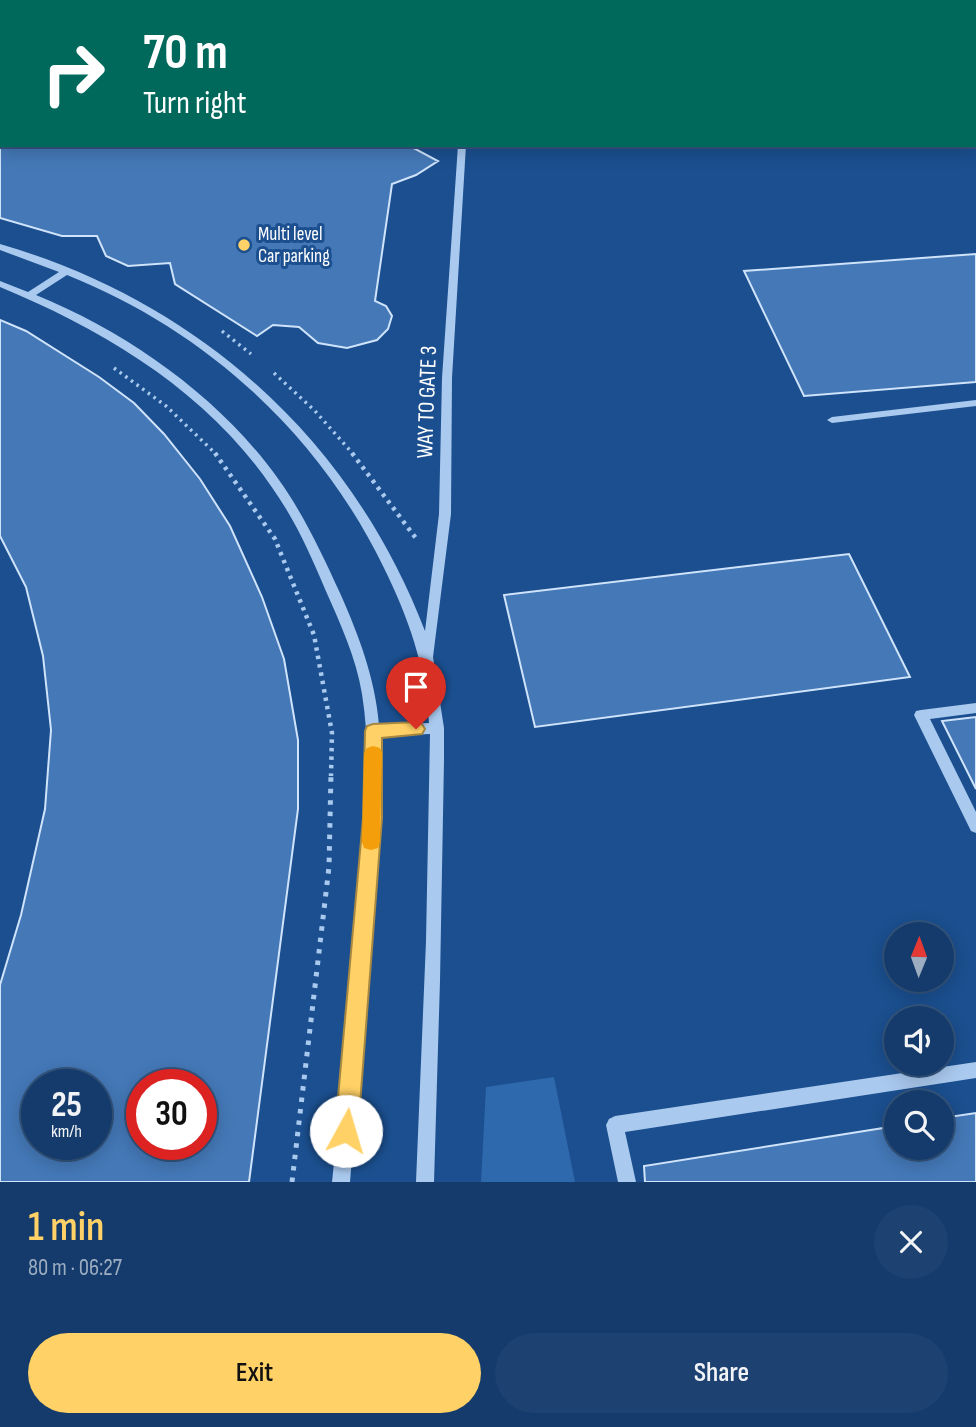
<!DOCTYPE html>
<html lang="en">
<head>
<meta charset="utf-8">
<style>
	body { margin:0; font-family:"Sofia Sans Condensed",sans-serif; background:#1d4271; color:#f1f3f6; height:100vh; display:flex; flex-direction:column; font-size:26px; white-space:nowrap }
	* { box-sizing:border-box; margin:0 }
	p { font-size:23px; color:#9dadc1 }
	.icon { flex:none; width:38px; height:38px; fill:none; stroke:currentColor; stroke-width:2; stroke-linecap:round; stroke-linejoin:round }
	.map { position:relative; height:1182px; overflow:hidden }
	.drawer { display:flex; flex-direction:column; background:#143b6b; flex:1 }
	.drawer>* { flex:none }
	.hud { position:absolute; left:0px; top:0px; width:976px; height:147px; box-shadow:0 4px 18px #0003,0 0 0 2px #33557e; background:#00695c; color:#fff; overflow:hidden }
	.needle { width:46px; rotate:1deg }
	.buttons { position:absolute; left:884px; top:922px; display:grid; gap:14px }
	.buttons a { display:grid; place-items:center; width:70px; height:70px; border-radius:50%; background:#143b6b; box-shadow:0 4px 18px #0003,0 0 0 2px #33557e; font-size:35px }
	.speed { position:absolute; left:21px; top:1069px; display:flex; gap:14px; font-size:35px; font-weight:700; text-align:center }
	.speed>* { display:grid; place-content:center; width:91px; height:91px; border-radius:50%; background:#143b6b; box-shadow:0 4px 18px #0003,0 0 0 2px #33557e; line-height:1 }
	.speed small { font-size:18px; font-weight:400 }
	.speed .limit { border:10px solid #d22; background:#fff; color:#111 }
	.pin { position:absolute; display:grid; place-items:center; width:60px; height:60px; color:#fff; margin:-72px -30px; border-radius:50% 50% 50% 0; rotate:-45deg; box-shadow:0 0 7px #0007 }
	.pin .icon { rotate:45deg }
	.me { position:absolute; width:77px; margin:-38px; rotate:6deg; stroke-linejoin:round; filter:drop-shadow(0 0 5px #0008) }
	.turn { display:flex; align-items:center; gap:24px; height:147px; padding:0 28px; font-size:32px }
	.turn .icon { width:91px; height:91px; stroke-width:2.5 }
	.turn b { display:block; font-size:49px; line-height:60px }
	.round { display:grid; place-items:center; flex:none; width:74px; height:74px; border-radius:37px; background:#1d4271 }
	.summary { display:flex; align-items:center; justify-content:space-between; height:119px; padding:0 28px }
	h1 { font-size:42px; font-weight:600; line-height:52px; color:#ffd166 }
	.button { display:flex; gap:14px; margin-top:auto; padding:14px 28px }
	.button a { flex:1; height:80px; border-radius:42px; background:#ffd166; color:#111; font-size:28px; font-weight:600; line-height:80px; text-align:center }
	.button a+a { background:#1d4271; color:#f1f3f6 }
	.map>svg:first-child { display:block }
	.green { fill:#2e69ad }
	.building { fill:#4478b7; stroke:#cfe3fa; stroke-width:2; fill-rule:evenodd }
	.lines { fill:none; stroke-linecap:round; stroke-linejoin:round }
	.path-far2 { stroke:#a9c9ee; stroke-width:3.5; stroke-dasharray:2.5 4.5; stroke-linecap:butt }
	.path-far1 { stroke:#a9c9ee; stroke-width:4.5; stroke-dasharray:3.5 5; stroke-linecap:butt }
	.path { stroke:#a9c9ee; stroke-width:5; stroke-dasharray:4.5 7; stroke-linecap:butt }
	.minor { fill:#a9c9ee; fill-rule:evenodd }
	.route { fill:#ffd166; stroke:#a68842; stroke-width:2 }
	.slow { fill:#f59e0b }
	.poi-dot { fill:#ffd166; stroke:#1b4f8f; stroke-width:2.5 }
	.labels { text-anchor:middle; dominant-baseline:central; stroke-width:6; stroke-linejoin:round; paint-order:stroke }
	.far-poi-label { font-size:19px; fill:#fff; stroke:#1b4f8f; text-anchor:start }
	.street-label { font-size:23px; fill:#fff; stroke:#1b4f8f }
</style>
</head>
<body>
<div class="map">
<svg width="976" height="1182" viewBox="0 0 976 1182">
	<rect width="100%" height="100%" fill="#1b4f8f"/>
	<path class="green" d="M554,1077L575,1182H481L486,1087Z"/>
	<path class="building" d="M0,145H408L438,161L416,175L392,184L375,301L386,306L392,316L388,329L377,340L347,348L318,343L299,327L273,325L257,336L175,284L170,263L128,266L106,256L97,236H62L0,218Z
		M976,254V382L804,396L744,271Z
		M0,320L26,331L99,377L134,403L164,434L200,479L230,526L262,597L284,659L298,740V809L249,1182H0V985L21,915L45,809L51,730L43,656L26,587L0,536ZM37,1085H96V1144H37ZM142,1085H201V1144H142Z
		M849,554L910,677L535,727L504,595Z
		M976,717V789L942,721Z
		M976,1113V1182H645L644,1166L896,1126V1148H942V1118Z"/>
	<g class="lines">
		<path class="path-far2" d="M222,331L251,354
			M114,368L166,406L217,455
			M274,373L315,411L354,455"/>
		<path class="path-far1" d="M215,453L275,539L314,635L332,733L331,776
			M352,453L418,541"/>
		<path class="path" d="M292,1182L329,867L331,774"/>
		<path class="minor" d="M460,0H466L467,2H460Z
			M896,0H903L904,2H897Z
			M975,81H976V86H975Z
			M0,96H2V100H0Z
			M975,115H976V119H975Z
			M458,145H466L452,378L451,514L433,657L444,728V760L440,981L434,1182H416L426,941L430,734L380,736V823L350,1182H332C342,1088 350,995 358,901C364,832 373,763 362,694C356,657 340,623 325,589C310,553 294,518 271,486C206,391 104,330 0,287V281L28,292L59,272L0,250V244C197,301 351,438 425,631L439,514L442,378ZM67,275C205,330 318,433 383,566C409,619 425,664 429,723L379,725C375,678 359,636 340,593C322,554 304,515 279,480C221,398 129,333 36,295Z
			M976,400V406L832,423L827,420L832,417Z
			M976,703V713L930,719L976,812V833L971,831L914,715L916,711L921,710Z
			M976,1062V1078L625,1132L636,1182H618L606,1125L609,1119L615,1116Z"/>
	</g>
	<path class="route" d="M416,722L422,724L425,729L422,734L382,738V818L358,1131L354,1139L346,1142L339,1139L335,1131L363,818L365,731L367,726L373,724Z"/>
	<path class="slow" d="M373,746L380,748L382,753L380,842L378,848L371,850L364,848L362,842L364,753L367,748Z"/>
	<circle class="poi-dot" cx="244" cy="245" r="7"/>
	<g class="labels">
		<g class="far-poi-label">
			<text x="258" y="234">Multi level<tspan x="258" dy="22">Car parking</tspan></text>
		</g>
		<g class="street-label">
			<text transform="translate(427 402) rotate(-88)">WAY TO GATE 3</text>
		</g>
	</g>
</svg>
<div class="buttons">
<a><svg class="needle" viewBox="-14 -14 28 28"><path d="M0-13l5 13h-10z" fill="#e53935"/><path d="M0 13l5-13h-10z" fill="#9dadc1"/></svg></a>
<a><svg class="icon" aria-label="sound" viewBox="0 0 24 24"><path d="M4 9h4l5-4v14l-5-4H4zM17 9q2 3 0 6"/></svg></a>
<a><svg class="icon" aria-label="search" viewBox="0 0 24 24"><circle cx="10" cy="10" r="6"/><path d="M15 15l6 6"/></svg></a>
</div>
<div class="speed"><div>25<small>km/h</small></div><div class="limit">30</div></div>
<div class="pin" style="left:416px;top:729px;background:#d93025"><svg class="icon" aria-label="arrive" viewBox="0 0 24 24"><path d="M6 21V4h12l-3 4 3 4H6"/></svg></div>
<svg class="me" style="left:346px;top:1131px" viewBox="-20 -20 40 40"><circle r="19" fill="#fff"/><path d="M0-13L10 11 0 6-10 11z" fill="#ffd166"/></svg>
<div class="hud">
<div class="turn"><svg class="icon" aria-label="right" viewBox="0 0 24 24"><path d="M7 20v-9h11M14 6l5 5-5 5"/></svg><div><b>70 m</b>Turn right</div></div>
</div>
</div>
<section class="drawer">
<div class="summary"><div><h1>1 min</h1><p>80 m · 06:27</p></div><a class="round"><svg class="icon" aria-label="close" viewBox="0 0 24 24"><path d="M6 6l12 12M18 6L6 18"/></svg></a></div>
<div class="button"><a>Exit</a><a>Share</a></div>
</section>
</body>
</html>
